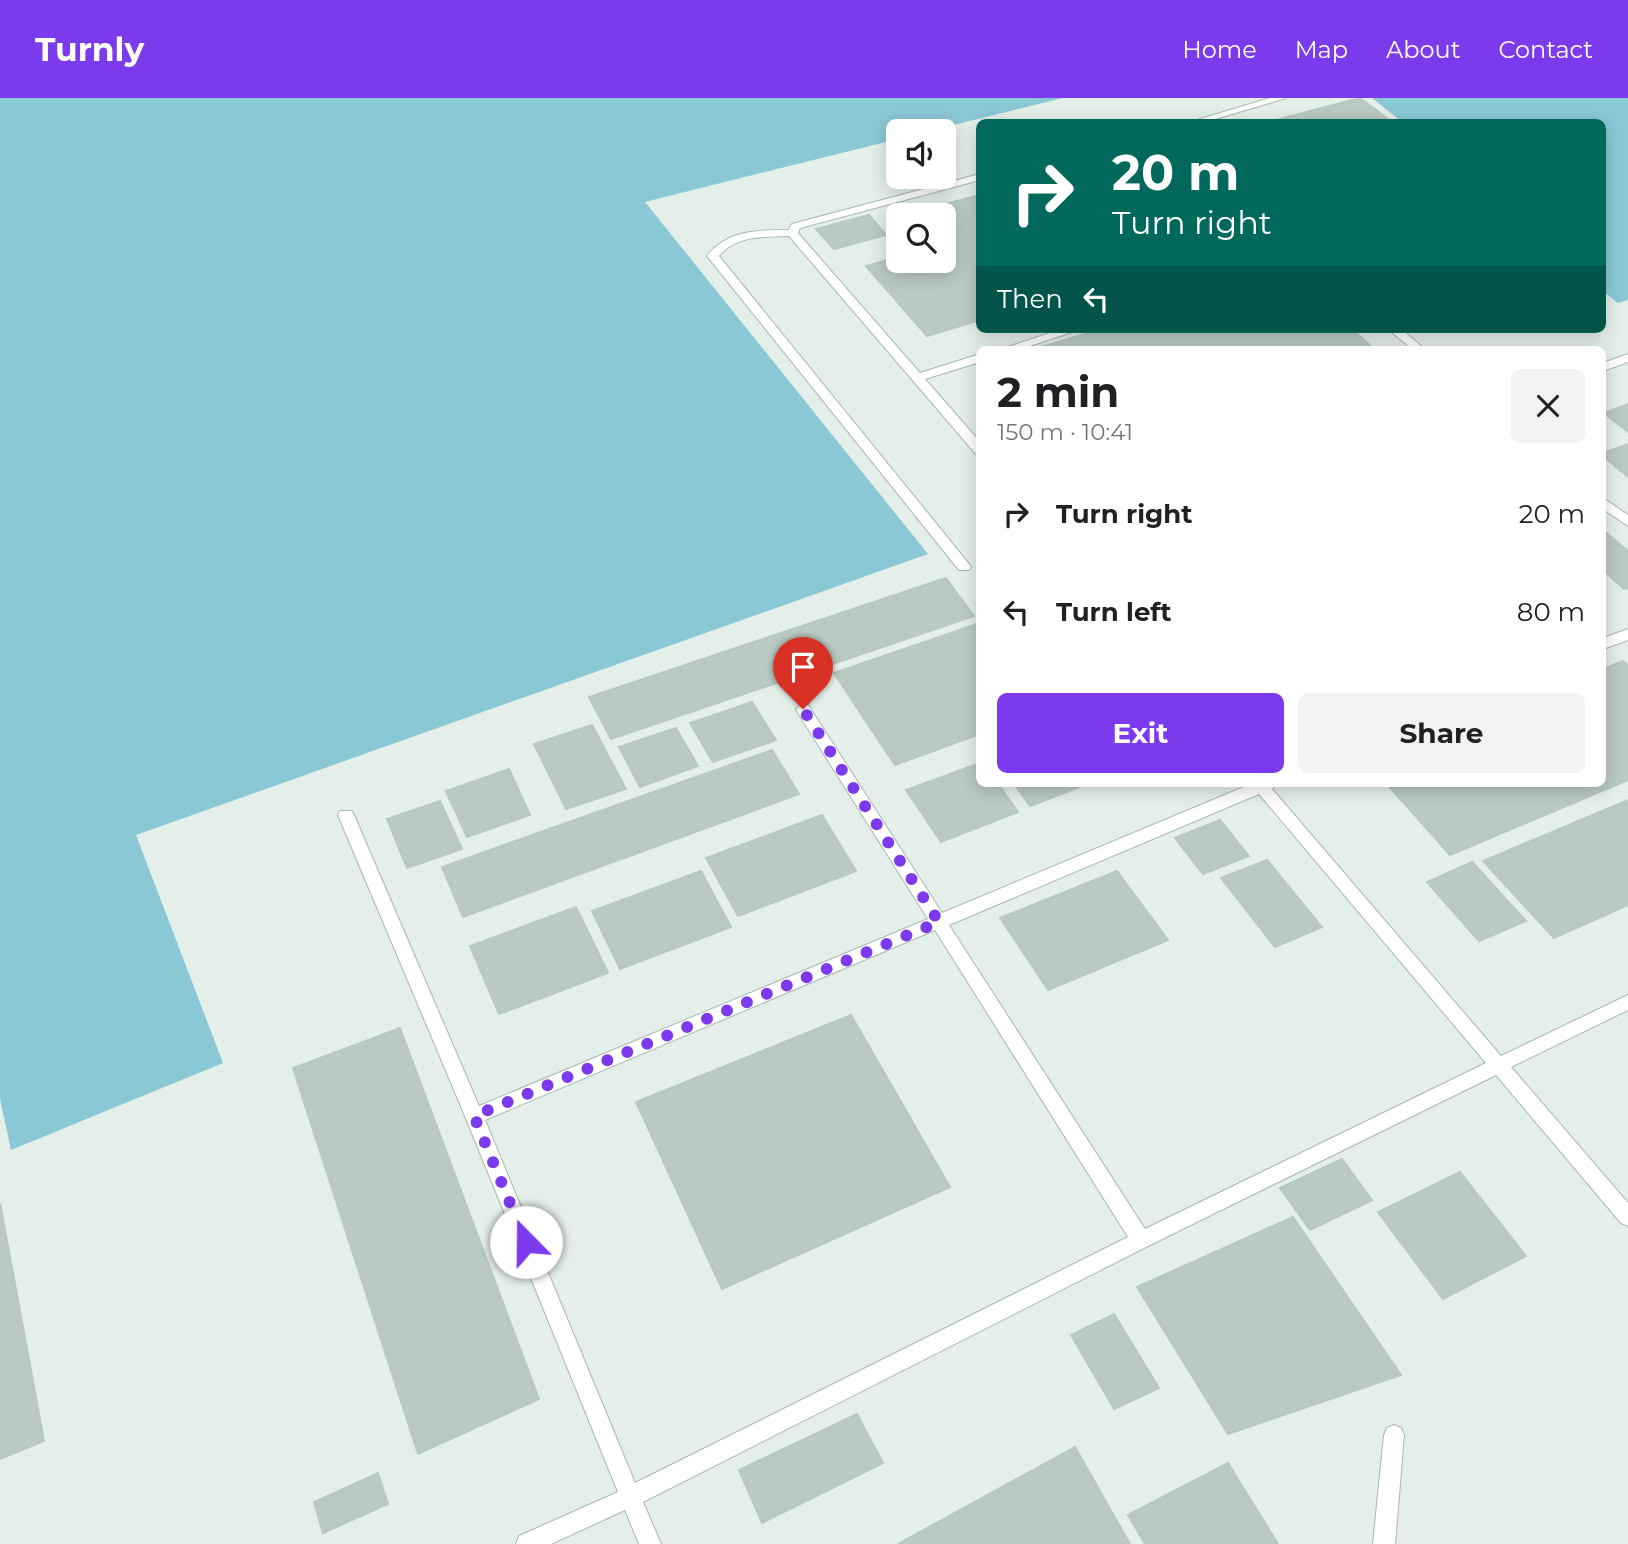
<!DOCTYPE html>
<html lang="en">
<head>
<meta charset="utf-8">
<style>
	body { margin:0; font-family:Montserrat,sans-serif; background:#f2f2f2; color:#202124; height:100vh; display:flex; flex-direction:column; font-size:26px; white-space:nowrap }
	* { box-sizing:border-box; margin:0 }
	p { font-size:23px; color:#757577 }
	.icon { flex:none; width:38px; height:38px; fill:none; stroke:currentColor; stroke-width:2; stroke-linecap:round; stroke-linejoin:round }
	.map { position:relative; flex:1; overflow:hidden }
	.drawer { position:absolute; left:976px; top:248px; width:630px; height:441px; display:flex; flex-direction:column; background:#fff; border-radius:10px; box-shadow:0 4px 18px #0003 }
	.drawer>* { flex:none }
	.hud { position:absolute; left:976px; top:21px; width:630px; height:214px; border-radius:10px; box-shadow:0 4px 18px #0003; background:#00695c; color:#fff; overflow:hidden }
	.buttons { position:absolute; left:886px; top:21px; display:grid; gap:14px }
	.buttons a { display:grid; place-items:center; width:70px; height:70px; border-radius:10px; background:#fff; box-shadow:0 4px 18px #0003; font-size:35px }
	.pin { position:absolute; display:grid; place-items:center; width:60px; height:60px; color:#fff; margin:-72px -30px; border-radius:50% 50% 50% 0; rotate:-45deg; box-shadow:0 0 7px #0007 }
	.pin .icon { rotate:45deg }
	.me { position:absolute; width:77px; margin:-38px; rotate:338deg; stroke-linejoin:round; filter:drop-shadow(0 0 5px #0008) }
	.turn { display:flex; align-items:center; gap:24px; height:147px; padding:0 21px; font-size:32px }
	.turn .icon { width:91px; height:91px; stroke-width:2.5 }
	.turn b { display:block; font-size:49px; line-height:60px }
	.then { display:flex; align-items:center; height:66px; padding:0 21px; background:#0003; gap:14px; font-size:26px }
	.round { display:grid; place-items:center; flex:none; width:74px; height:74px; border-radius:10px; background:#f2f2f2 }
	.summary { display:flex; align-items:center; justify-content:space-between; height:119px; padding:0 21px }
	h1 { font-size:42px; font-weight:700; line-height:52px }
	.action { display:flex; gap:14px; margin-top:auto; padding:14px 21px }
	.action a { flex:1; height:80px; border-radius:10px; background:#7c3aed; color:#fff; font-size:28px; font-weight:700; line-height:80px; text-align:center }
	.action a+a { background:#f2f2f2; color:#202124 }
	ul { padding:0; list-style:none }
	li { display:flex; align-items:center; gap:21px; height:98px; padding:0 21px }
	li div { flex:1 }
	li b { display:block; font-size:26px }
	li em { font-style:normal }
	header { display:flex; align-items:center; gap:42px; box-sizing:border-box; height:98px; padding:0 35px; background:#7c3aed; color:#fff }
	header strong { font-size:33px }
	nav { display:flex; gap:38px; margin-inline-start:auto; font-size:24px }
	.map>svg:first-child { display:block }
	.water { fill:#8bc8d6 }
	.building { fill:#bacac3; stroke:#b6c9c2; stroke-width:2 }
	.lines { fill:none; stroke-linecap:round; stroke-linejoin:round }
	.service-casing { stroke:#a7b8b2; stroke-width:2 }
	.service { fill:#fff; fill-rule:evenodd }
	.route { stroke:#7c3aed; stroke-width:12; stroke-dasharray:0 21.6 }
</style>
</head>
<body>
<header>
<strong>Turnly</strong>
<nav><a>Home</a><a>Map</a><a>About</a><a>Contact</a></nav>
</header>
<div class="map">
<svg width="1628" height="1446" viewBox="0 0 1628 1446">
	<rect width="100%" height="100%" fill="#e5efea"/>
	<path class="water" d="M0,0H1063L929,33H898V41L645,104L928,456L136,737L223,965L11,1052L0,1001Z
		M1372,0H1628V202L1618,205L1603,193V24H1402Z"/>
	<path class="building" d="M1360,0L1392,24L1272,23Z
		M980,97V222L927,238L866,168L898,159V163H943V117H902Z
		M869,117L886,137L834,151L816,131Z
		M1102,231H1352L1375,252H1031Z
		M1628,306V334L1604,315Z
		M1628,346V379L1603,358V355Z
		M1603,432L1628,453V490L1624,491L1603,472Z
		M946,480L974,518L611,641L589,599Z
		M980,525V636L895,667L834,575Z
		M1623,563L1628,568V682L1450,757L1387,686H1603V571Z
		M752,604L776,642L713,664L690,625Z
		M592,627L626,691L566,711L534,646Z
		M676,630L698,668L640,689L619,649Z
		M772,652L799,696L463,819L442,769Z
		M980,665V686H998L1018,714L941,744L906,692Z
		M509,671L530,717L467,739L446,693Z
		M1014,686H1087L1030,708Z
		M1628,702V807L1554,840L1483,763Z
		M440,703L462,751L407,770L387,721Z
		M822,717L856,773L738,818L706,760Z
		M1220,722L1249,758L1203,776L1175,740Z
		M1267,762L1322,829L1275,849L1221,780Z
		M1472,764L1526,823L1479,843L1427,784Z
		M701,773L731,829L620,871L592,813Z
		M1117,773L1168,842L1048,892L1000,820Z
		M576,809L608,875L499,916L470,848Z
		M851,917L950,1089L722,1191L636,1004Z
		M400,930L539,1301L418,1356L293,970Z
		M1342,1061L1372,1102L1310,1132L1280,1090Z
		M1460,1074L1526,1158L1443,1201L1378,1114Z
		M0,1105L44,1343L0,1361Z
		M1293,1119L1401,1277L1228,1336L1137,1189Z
		M1114,1216L1159,1290L1114,1311L1071,1237Z
		M857,1316L883,1365L762,1425L739,1372Z
		M1075,1349L1130,1446H898Z
		M1228,1365L1278,1446H1145L1128,1417Z
		M378,1375L388,1406L323,1435L314,1404Z"/>
	<g class="lines">
		<g class="service-casing">
			<path id="service" d="M1270,0H1286L1205,24H1190Z
				M980,76V82L800,130L798,135L920,275L980,256V264L925,281L980,344V356L975,355L789,138C764,139 736,137 719,158L969,466L971,469L969,472H959L707,158C727,132 758,132 788,132L792,126Z
				M1062,231H1081L1018,252H999Z
				M1388,231H1401L1426,252H1413Z
				M1628,256V264L1603,273V265Z
				M1603,400L1628,417V428L1603,411Z
				M1628,531V542L1603,551V540Z
				M803,606L808,607L942,815L1251,686H1276L1272,691L1501,958L1628,897V912L1511,969L1628,1105V1128L1621,1125L1496,977L1148,1148L643,1404L661,1446H639L625,1412L551,1446H516L519,1438L618,1394L465,1018L338,717L340,713H352L354,717L479,1008L928,821L798,615L796,611ZM1259,696L1486,965L1145,1131L949,827ZM935,832L1128,1139L635,1385L485,1022Z
				M1394,1327L1401,1330L1404,1337L1395,1446H1373L1384,1337L1387,1330Z"/>
		</g>
		<use href="#service" class="service"/>
	</g>
	<g class="lines">
		<path class="route" d="M526,1144L474,1018L939,824L803,611"/>
	</g>
</svg>
<div class="buttons">
<a><svg class="icon" aria-label="sound" viewBox="0 0 24 24"><path d="M4 9h4l5-4v14l-5-4H4zM17 9q2 3 0 6"/></svg></a>
<a><svg class="icon" aria-label="search" viewBox="0 0 24 24"><circle cx="10" cy="10" r="6"/><path d="M15 15l6 6"/></svg></a>
</div>
<div class="pin" style="left:803px;top:611px;background:#d93025"><svg class="icon" aria-label="arrive" viewBox="0 0 24 24"><path d="M6 21V4h12l-3 4 3 4H6"/></svg></div>
<svg class="me" style="left:526px;top:1144px" viewBox="-20 -20 40 40"><circle r="19" fill="#fff"/><path d="M0-13L10 11 0 6-10 11z" fill="#7c3aed"/></svg>
<div class="hud">
<div class="turn"><svg class="icon" aria-label="right" viewBox="0 0 24 24"><path d="M7 20v-9h11M14 6l5 5-5 5"/></svg><div><b>20 m</b>Turn right</div></div>
<div class="then">Then<svg class="icon" aria-label="left" viewBox="0 0 24 24"><path d="M17 20v-9H6M10 6l-5 5 5 5"/></svg></div>
</div>
<section class="drawer">
<div class="summary"><div><h1>2 min</h1><p>150 m · 10:41</p></div><a class="round"><svg class="icon" aria-label="close" viewBox="0 0 24 24"><path d="M6 6l12 12M18 6L6 18"/></svg></a></div>
<ul>
<li><svg class="icon" aria-label="right" viewBox="0 0 24 24"><path d="M7 20v-9h11M14 6l5 5-5 5"/></svg><div><b>Turn right</b></div><em>20 m</em></li>
<li><svg class="icon" aria-label="left" viewBox="0 0 24 24"><path d="M17 20v-9H6M10 6l-5 5 5 5"/></svg><div><b>Turn left</b></div><em>80 m</em></li>
</ul>
<div class="action"><a>Exit</a><a>Share</a></div>
</section>
</div>
</body>
</html>
